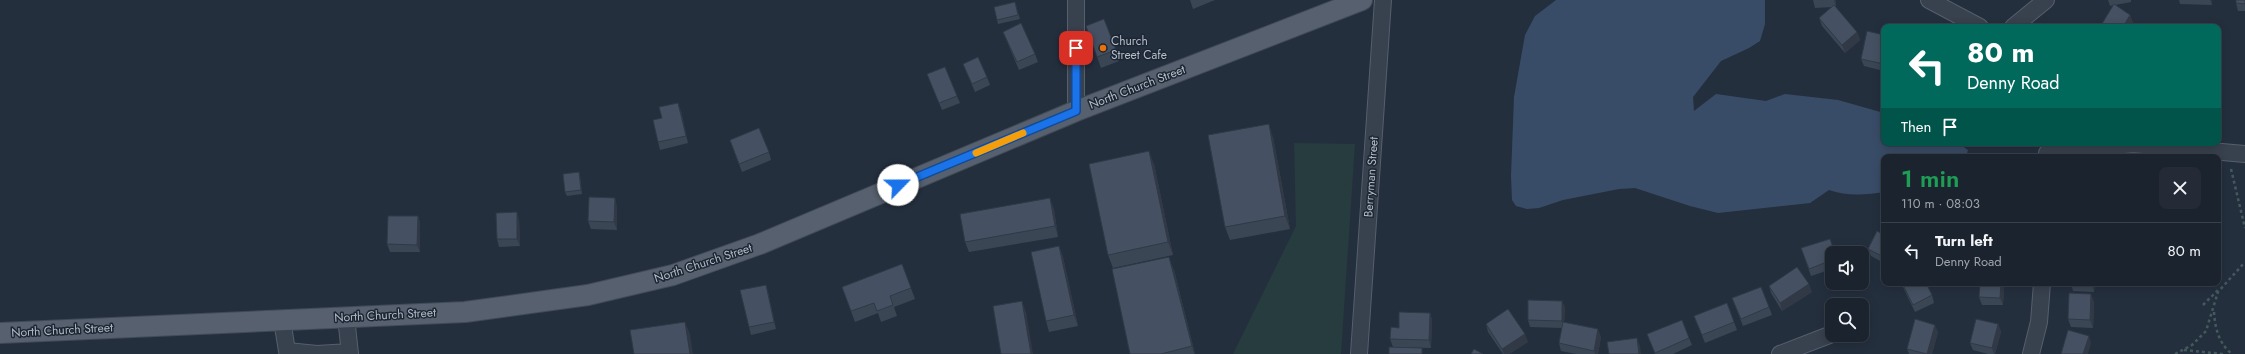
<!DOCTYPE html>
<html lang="en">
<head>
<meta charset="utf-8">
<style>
	body { margin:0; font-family:Jost,sans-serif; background:#242b36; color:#f1f3f6; height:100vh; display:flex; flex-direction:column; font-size:15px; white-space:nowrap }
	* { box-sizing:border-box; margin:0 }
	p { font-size:13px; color:#a0a4aa }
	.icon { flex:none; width:22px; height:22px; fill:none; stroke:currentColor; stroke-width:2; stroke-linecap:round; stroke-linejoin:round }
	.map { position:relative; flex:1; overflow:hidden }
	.sheet { position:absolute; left:1881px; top:154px; width:340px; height:132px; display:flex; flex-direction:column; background:#1b232e; border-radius:8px; box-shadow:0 2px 10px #0003,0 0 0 1px #39404a }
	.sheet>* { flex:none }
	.banner { position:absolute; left:1881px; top:24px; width:340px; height:122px; border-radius:8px; box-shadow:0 2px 10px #0003,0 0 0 1px #39404a; background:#00695c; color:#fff; overflow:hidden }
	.controls { position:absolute; left:1825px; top:246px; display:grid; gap:8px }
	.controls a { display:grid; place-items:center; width:44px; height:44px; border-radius:8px; background:#1b232e; box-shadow:0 2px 10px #0003,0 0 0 1px #39404a; font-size:20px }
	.pin { position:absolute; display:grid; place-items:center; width:34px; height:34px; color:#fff; margin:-17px; border-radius:8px; box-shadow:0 2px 6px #0006 }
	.me { position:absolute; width:44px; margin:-22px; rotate:67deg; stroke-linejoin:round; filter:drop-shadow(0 0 3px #0008) }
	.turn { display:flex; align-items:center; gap:14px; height:84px; padding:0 20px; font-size:18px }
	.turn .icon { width:52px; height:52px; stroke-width:2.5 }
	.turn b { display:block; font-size:28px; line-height:34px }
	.then { display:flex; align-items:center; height:38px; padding:0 20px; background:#0003; gap:8px; font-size:15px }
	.round { display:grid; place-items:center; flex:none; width:42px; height:42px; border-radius:8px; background:#242b36 }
	.headline { display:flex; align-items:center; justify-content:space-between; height:68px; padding:0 20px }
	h1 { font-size:24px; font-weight:600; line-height:30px; color:#1e9e55 }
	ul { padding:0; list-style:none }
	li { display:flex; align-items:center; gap:12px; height:56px; padding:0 20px; border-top:1px solid #39404a }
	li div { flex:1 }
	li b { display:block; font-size:15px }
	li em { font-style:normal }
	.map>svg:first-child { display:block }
	.green { fill:#263c3f }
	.water { fill:#394c67 }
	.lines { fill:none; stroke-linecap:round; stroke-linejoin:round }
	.minor-casing { stroke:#565f6c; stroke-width:18 }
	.major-casing { stroke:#414a57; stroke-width:22 }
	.path { stroke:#44595c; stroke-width:2.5; stroke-dasharray:3 3; stroke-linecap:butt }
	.minor { stroke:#38414e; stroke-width:16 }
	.major { stroke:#56606e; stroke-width:20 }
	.wall { fill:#3b4654 }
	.shaded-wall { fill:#303945 }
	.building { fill:#455162; stroke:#303945 }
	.route-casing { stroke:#114b97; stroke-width:10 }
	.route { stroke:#1a73e8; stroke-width:7 }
	.slow { stroke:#f59e0b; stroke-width:7 }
	.food-dot { fill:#e8710a; stroke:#1d2633; stroke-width:1.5 }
	.labels { text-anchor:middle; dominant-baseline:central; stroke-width:3; stroke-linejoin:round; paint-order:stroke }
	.poi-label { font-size:12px; fill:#b4bcc9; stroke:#1d2633; text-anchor:start }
	.street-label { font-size:12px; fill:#b4bcc9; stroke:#1d2633 }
</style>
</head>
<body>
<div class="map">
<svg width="2245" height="354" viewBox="0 0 2245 354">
	<rect width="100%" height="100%" fill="#242f3e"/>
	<path class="green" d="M1294,143L1355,144L1341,354H1233L1296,226Z"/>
	<path class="water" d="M1556,0H1765V24L1760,41L1749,48L1721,61L1693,97L1694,111L1716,94L1766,101L1785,94L1838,100L1884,113V143H1958L1968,150L1966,157H1884V192C1866,195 1846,196 1829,190L1810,203L1718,213L1690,206L1635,188L1619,189L1563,200L1539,208L1527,209L1516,206L1512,200L1511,176L1514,97L1525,35L1535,16Z"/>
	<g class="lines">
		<g class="minor-casing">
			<path id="minor" d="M1076,0V111
				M1929,0L1980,27
				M2013,27L2046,0
				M2047,153L2133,144L2245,154
				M346,317L350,354
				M282,320L287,351L317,354
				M317,354L350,352
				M1359,354L1383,0
				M1780,354L1832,334
				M2031,354L2039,322L2042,283"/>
		</g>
		<g class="major-casing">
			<path id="major" d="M0,333L465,312L588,295L673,275L760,244L1076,111L1362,0"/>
		</g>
		<path class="path" d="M2231,169L2245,228
			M2203,305L2219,289
			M2214,312C2215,328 2219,344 2232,354
			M2184,350L2223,354
			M2175,354L2192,345L2206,331L2218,292L2245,262"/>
		<use href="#minor" class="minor"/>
		<use href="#major" class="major"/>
	</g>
	<path class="wall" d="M1190,0H1215L1193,9Z
		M1813,0H1836V7H1835L1857,32L1860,40L1845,53L1822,26L1819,18L1832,7L1815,8Z
		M2108,0H2131V2L2115,5L2130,15L2133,23L2130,27H2100L2114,5L2110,6Z
		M2179,0H2212V5L2180,4Z
		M2245,0V11H2238L2236,3Z
		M1016,6L1020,19L998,24L997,20Z
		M1104,19L1119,61L1101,68L1086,26Z
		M1003,32L1035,54L1038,62L1019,70Z
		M1884,35V71L1864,66L1861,59Z
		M963,64L987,77L990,85L975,92Z
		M927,74L957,96L960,103L942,110Z
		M681,111L688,143L660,150L658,142L662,118Z
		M1273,137L1290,229L1230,240L1225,227Z
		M730,140L769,152L771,160L742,172Z
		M1154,164L1173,255L1113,268L1108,255Z
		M580,176L582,194L567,196L565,192Z
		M617,206V230L591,229L588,221Z
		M1054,209L1058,237L969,252L965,242Z
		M418,216L420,223V252H390L387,244Z
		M519,220L520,246L499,247L497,239Z
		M1884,235V263L1871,256L1868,249Z
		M1059,246L1063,257L1078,326L1049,332L1046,321Z
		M1801,248L1832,253V269L1811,276Z
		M902,264L915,299L894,307L897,316L881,322L878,313L855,322L842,287Z
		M1174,270L1195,354H1130Z
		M1901,283H1926L1932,295L1934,303L1915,312Z
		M1980,283H2004L2003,305H1982L1979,297Z
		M2071,283H2095L2094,292L2073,291Z
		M1769,286L1812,292L1782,311L1771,293Z
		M768,292L776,329L751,335L749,327Z
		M1732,298L1769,307L1772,315L1743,326Z
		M1562,301L1565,308L1564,322L1601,337L1598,354H1576L1561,351L1559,343L1562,328L1530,327L1528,320Z
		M2094,302L2093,328L2071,327L2068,319Z
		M1727,303L1737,330L1705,343L1694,316Z
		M1430,313L1432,320L1431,348L1393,347L1390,339L1399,328Z
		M1486,324L1528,342L1509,354H1503L1488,332Z
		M1998,324L2001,332L1995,354H1988L1973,350L1970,343Z
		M1938,332L1932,354H1909L1907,349Z
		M1647,334L1689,338L1692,345L1673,354H1655Z"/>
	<path class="shaded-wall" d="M1834,0H1836V7Z
		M2210,0H2212V5Z
		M2130,15L2133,23L2130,27H2123Z
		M1857,32L1860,40L1845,53L1842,45Z
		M678,103L681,111L688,143L686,136Z
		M1269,124L1273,137L1290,229L1285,216Z
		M1149,151L1154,164L1173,255L1168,242Z
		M579,172L580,176L582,194L581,190Z
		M615,198L617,206V230L614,222Z
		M1050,198L1054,209L1058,237L1055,226Z
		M517,212L519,220L520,246L517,239Z
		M418,216L420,223V252L417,245Z
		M1059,246L1063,257L1078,326L1074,315Z
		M1169,257L1174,270L1195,354H1194L1192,346Z
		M2001,283H2004L2003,305L2000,298Z
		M2092,283H2095L2094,292L2092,284Z
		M1809,284L1812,292L1782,311L1780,303Z
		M766,285L768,292L776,329L774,322Z
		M2091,294L2094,302L2093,328L2090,320Z
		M1022,301L1026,312L1033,354H1031Z
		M1562,301L1565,308L1564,328L1562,321Z
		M1430,313L1432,320L1431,348L1429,340Z
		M685,322L690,334L693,354H690Z
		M1998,324L2001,332L1995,354H1994L1992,348Z
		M1935,325L1938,332L1932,354H1927Z
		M1598,329L1601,337L1598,354H1595L1594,351Z
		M1525,334L1528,342L1509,354H1504L1502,349Z
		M2089,336L2091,343L2088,354H2083Z
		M1637,338L1640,346L1641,354H1639Z"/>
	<path class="building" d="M2236,0H2245V4L2236,3Z
		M1015,2L1018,15L997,20L994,7Z
		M2114,4L2130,15L2123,27H2100Z
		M1834,5L1857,32L1842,45L1819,18Z
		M1104,19L1116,50L1097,57L1086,26Z
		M1021,23L1035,54L1017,62L1003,32Z
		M1867,31L1884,35V64L1861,59Z
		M978,57L987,77L972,84L963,64Z
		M945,67L957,96L939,103L927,74Z
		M678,103L686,136L658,142L653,120L662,118L659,107Z
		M1269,124L1285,216L1225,227L1208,135Z
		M759,128L769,152L739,164L730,140Z
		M1149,151L1168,242L1108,255L1089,164Z
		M579,172L581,190L565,192L563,174Z
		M589,197L615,198L614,222L588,221Z
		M1050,198L1055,226L965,242L960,214Z
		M517,212V239H497L496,213Z
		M388,216H418L417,245L387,244Z
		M1877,231L1884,235V257L1868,249Z
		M1830,239L1835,253H1832V260L1809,269L1801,248Z
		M1059,246L1074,315L1046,321L1031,252Z
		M1169,257L1192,346L1161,354H1130L1112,269Z
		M902,264L911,288L890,296L893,305L877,311L874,303L851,311L842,287Z
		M1797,267L1809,284L1780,303L1769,286Z
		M1902,283H1926L1932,295L1913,305Z
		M1980,283H2001L2000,298L1979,297Z
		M2071,283H2092V284Z
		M766,285L774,322L749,327L740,290Z
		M1761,287L1769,307L1741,319L1732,298Z
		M2069,293L2091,294L2090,320L2068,319Z
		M1528,300L1562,301V321L1528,320Z
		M1022,301L1031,354H1001L993,306Z
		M1727,303L1734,322L1702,335L1694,316Z
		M1508,309L1525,334L1502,349L1486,324Z
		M1399,312L1430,313L1429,340L1390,339L1391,327L1399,328Z
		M1915,319L1935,325L1927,354L1907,349Z
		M1976,319L1998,324L1992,348L1970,343Z
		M1682,320L1689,338L1655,353L1647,334Z
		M685,322L690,354H634L630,330Z
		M1563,322L1598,329L1594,351L1559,343Z
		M2068,330L2089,336L2083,354H2061Z
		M1637,338L1639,354H1609L1607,342Z
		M1389,347L1422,348V354H1389Z
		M1474,349L1483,354H1471Z"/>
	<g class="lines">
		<g class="route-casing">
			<path id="route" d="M898,185L1076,111V48"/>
		</g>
		<use href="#route" class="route"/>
		<path class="slow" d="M976,153L1023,133"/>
	</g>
	<circle class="food-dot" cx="1103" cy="48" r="4"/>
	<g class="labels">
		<g class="poi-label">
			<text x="1111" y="41">Church<tspan x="1111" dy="14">Street Cafe</tspan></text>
		</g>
		<g class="street-label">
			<text transform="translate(1137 87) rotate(-21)">North Church Street</text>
			<text transform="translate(1371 177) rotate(-86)">Berryman Street</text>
			<text transform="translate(703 263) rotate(-18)">North Church Street</text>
			<text transform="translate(385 315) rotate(-3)">North Church Street</text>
			<text transform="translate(62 330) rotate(-3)">North Church Street</text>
		</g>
	</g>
</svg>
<div class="controls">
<a><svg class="icon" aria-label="sound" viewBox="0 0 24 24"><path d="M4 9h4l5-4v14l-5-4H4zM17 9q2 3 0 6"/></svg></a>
<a><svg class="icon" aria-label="search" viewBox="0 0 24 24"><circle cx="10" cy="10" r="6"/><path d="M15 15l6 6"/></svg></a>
</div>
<div class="pin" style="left:1076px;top:48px;background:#d93025"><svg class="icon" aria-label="arrive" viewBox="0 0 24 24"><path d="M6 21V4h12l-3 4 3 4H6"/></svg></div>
<svg class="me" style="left:898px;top:185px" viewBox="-20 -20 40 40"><circle r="19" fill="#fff"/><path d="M0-13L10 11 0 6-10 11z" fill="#1a73e8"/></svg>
<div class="banner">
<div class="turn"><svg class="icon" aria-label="left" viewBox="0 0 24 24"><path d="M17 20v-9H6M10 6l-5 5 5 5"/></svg><div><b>80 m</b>Denny Road</div></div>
<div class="then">Then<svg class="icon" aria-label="arrive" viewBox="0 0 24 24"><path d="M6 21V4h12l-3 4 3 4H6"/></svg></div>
</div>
<section class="sheet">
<div class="headline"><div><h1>1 min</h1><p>110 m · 08:03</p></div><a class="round"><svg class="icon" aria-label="close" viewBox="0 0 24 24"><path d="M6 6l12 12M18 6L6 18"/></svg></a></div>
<ul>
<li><svg class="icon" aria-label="left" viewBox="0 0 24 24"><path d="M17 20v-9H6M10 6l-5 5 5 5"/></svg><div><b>Turn left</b><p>Denny Road</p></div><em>80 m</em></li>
</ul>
</section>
</div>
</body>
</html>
